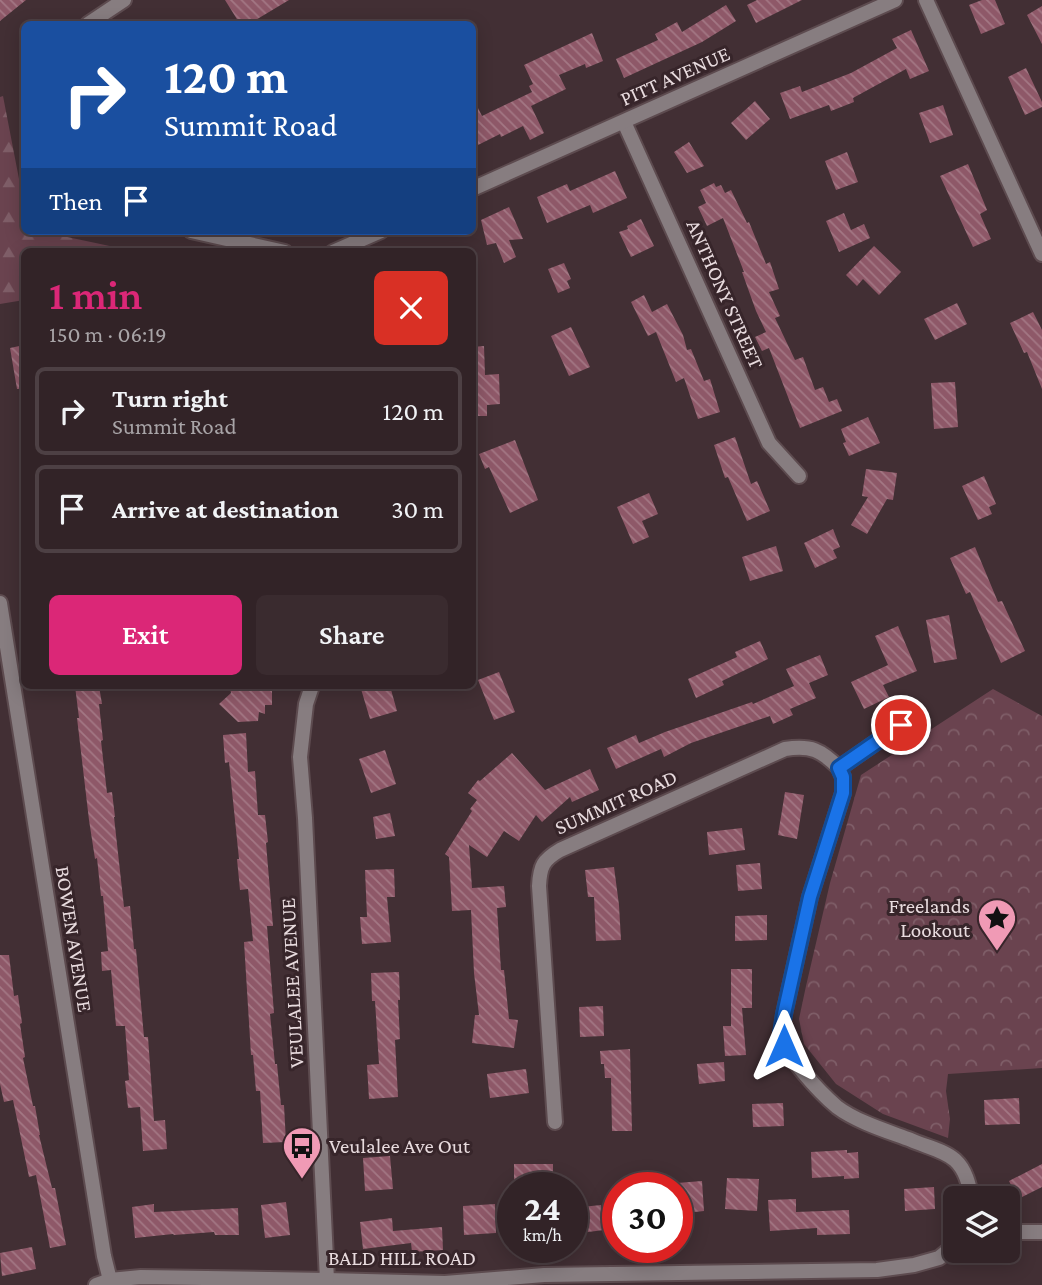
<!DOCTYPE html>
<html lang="en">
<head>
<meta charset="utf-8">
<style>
	body { margin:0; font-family:"Crimson Pro",serif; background:#3a2b2f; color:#f1f3f6; height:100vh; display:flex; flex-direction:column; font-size:26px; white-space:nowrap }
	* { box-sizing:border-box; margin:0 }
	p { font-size:23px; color:#a8a4a7 }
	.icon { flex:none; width:38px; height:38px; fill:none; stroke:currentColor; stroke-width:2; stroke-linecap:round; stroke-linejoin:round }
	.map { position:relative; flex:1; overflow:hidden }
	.sheet { position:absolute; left:21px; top:248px; width:455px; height:441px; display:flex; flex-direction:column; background:#322327; border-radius:10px; box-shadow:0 4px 18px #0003,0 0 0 2px #4d4044 }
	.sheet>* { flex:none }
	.banner { position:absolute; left:21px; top:21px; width:455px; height:214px; border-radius:10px; box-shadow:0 4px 18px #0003,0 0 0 2px #4d4044; background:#1a4fa0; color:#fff; overflow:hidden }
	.buttons { position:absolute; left:943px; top:1186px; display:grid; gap:14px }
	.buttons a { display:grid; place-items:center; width:77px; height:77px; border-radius:10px; background:#322327; box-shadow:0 4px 18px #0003,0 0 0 2px #4d4044; font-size:35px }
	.speed { position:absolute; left:497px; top:1172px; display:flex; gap:14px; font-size:35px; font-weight:700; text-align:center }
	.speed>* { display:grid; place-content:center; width:91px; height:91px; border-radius:50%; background:#322327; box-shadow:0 4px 18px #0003,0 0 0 2px #4d4044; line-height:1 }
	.speed small { font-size:18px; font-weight:400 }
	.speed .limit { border:10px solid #d22; background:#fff; color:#111 }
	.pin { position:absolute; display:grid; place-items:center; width:60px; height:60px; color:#fff; margin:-30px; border:4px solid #fff; border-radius:50%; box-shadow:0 2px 7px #0007 }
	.me { position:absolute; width:77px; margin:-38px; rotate:0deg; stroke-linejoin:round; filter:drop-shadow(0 0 5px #0008) }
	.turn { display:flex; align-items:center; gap:24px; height:147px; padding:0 28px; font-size:32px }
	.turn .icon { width:91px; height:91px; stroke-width:2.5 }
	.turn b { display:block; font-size:49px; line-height:60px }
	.then { display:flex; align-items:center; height:66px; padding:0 28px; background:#0003; gap:14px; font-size:26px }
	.round { display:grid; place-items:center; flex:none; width:74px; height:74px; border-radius:10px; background:#3a2b2f }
	.summary { display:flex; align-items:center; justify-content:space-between; height:119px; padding:0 28px }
	h1 { font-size:42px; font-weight:600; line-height:52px; color:#db2777 }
	.primary-button { display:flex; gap:14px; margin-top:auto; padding:14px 28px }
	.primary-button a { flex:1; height:80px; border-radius:10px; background:#db2777; color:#fff; font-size:28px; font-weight:600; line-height:80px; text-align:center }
	.primary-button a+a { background:#3a2b2f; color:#f1f3f6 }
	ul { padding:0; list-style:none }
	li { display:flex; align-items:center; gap:21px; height:88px; margin:0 14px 10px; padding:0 14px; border:4px solid #4d4044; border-radius:10px }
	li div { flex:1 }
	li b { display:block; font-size:26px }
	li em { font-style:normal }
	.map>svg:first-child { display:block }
	.forest { fill:url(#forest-firs) }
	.park { fill:url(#park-crowns) }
	.building { fill:url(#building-back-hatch) }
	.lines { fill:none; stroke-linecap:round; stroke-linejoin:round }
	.minor-casing { stroke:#5d4b4f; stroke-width:18 }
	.tertiary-casing { stroke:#5d4b4f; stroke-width:18 }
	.minor { stroke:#877d80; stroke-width:14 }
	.tertiary { stroke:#877d80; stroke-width:14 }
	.route-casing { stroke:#114b97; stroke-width:18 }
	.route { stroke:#1a73e8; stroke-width:12 }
	.labels { text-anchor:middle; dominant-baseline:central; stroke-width:6; stroke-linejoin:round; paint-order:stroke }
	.street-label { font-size:21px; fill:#e8dbde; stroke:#37252a }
	.poi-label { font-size:21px; fill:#e8dbde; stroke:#37252a; text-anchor:end }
</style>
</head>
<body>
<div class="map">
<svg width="1042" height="1285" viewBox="0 0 1042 1285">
	<defs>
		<pattern id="forest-firs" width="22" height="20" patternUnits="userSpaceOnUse" patternTransform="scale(1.75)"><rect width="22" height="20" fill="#6a434f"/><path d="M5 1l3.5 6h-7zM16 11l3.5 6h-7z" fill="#7f5e68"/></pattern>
		<pattern id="park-crowns" width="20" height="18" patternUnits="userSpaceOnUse" patternTransform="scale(1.75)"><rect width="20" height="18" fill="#6a434f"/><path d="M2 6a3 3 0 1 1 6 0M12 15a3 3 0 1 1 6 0" fill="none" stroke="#7f5e68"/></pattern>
		<pattern id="building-back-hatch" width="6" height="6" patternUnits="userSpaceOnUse" patternTransform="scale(1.75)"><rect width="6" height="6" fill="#8e5868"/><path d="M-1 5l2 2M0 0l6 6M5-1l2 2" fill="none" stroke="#a37784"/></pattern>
	</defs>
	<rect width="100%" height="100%" fill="#422f34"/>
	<path class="forest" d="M3,96L24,205V231H39L138,252H24V300L0,304V97Z"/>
	<path class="park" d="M993,689L1042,716V1068L948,1074L946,1091L950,1119L948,1138L883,1114L836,1084L804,1044L799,1019L806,986L830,883L861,775Z"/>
	<path class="building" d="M0,0H26L0,21Z
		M225,0H289L249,24H240Z
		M757,0H802L756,23L747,5Z
		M982,0H995L1005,24L981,34L969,5Z
		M726,5L736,21L702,42L624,78L616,59L658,40L655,34L677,22L682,32Z
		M1042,6V44L1027,15Z
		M911,30L929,71L910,79L906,69L853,98L854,102L831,111L829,105L790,119L780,93L800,86L802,92L851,73L897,48L892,39Z
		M592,33L603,61L586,68L585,64L559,75L566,89L531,106L544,133L530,140L523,126L501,137L500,134L472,148V96L482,116L532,92L529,86L533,84L524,65Z
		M1026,68L1042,102V107L1025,115L1008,77Z
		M755,101L770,119L746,140L731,123Z
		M943,105L953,135L930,143L919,113Z
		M689,142L704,166L687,173L674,152Z
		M847,152L858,182L836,190L825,161Z
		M968,164L987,210L980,214L991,239L973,247L940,176Z
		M615,171L627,198L593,213L590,205L547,223L537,197L567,184L570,191Z
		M714,183L716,187L721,185L725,193L731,190L747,223L749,222L766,264L770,262L779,289L769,292L780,316L775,318L795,360L803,357L815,390L823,387L829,402L837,399L842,411L800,428L769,348L762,351L755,337L766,332L756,311L742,272H744L723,218L707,226L698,207L706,203L700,190Z
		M509,207L523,239L509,240L516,257L504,263L496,243L487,245L481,220Z
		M844,213L851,230L864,224L870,238L839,252L826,221Z
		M641,219L654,246L631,257L619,232L628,229L627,226Z
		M874,246L901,272L879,295L863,279L857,286L846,275Z
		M564,263L571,279L567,281L570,288L558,293L548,269Z
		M644,295L652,312L667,304L683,335L687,350L691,349L704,381L710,379L720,412L698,419L684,378L676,382L656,332L648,336L631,302Z
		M957,303L967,324L935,340L924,319Z
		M1033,312L1042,330V389L1027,352L1024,353L1010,323Z
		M571,327L590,367L569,376L551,336Z
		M24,345V389H17L10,348Z
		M484,346L485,375L499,374L500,404L487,405V416H472V347Z
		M955,382L958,427L934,429L931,383Z
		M868,417L880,443L849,456L843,443L846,442L841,429Z
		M735,437L751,484L757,481L770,511L747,521L728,477L725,478L714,445Z
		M515,440L538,500L510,513L489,467L485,469L479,454Z
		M866,469L897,473L893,500L887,499L867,534L851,525L868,497L862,496Z
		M984,476L996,504L989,507L992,514L978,520L962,486Z
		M649,493L658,514L642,521L649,537L633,544L617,507Z
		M833,529L840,547L833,550L837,558L815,568L804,543Z
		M776,546L783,571L750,581L742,557Z
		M975,547L998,602L1002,601L1025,651L1001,663L970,592L966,594L950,558Z
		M949,615L957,659L934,663L926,620Z
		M898,626L917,671L883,685L889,697L864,709L851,682L888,665L875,636Z
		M760,641L768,659L722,681L724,685L696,698L688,679L737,657L735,652Z
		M820,655L828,675L809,683L816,698L790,709L793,715L773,724L770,716L691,743L664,757L661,749L616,769L607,748L636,735L639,743L665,732L752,702L753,704L794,686L786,669Z
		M499,672L515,712L494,720L478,680Z
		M75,686H99L102,704H99L103,740L101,741L107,793L112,792L115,817H114L124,907L130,906L134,949H136L144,1037H148L154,1121L165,1120L167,1149L143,1151L140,1107L128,1108L125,1081L129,1080L125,1026H116L111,970L102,971L101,952L108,951L103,896H101L97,858L95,859L89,820L77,718H79Z
		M230,686H272V705H265V714L259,712L258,721L238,722L219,704L231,693Z
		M370,686H390L397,711L370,719L361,689Z
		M246,733L248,772L255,771L258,815H265L268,842L266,843L273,926H267L274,1013L270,1014L275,1064H277L281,1105H284L286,1142L263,1143L260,1091H256L253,1055H251L244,942L253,941L248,889L240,890L237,859H239L229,762L225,763L223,735Z
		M385,750L396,784L371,793L359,759Z
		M512,753L545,790L590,769L599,790L572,802L570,797L542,822L536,815L519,841L504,831L487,857L469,845L472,888L504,886L506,907L497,908L501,970H504L509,1019L518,1020L514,1048L472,1043L475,1015H479L474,973L471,910L452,911L449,857L445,854L472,811L470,809L477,800L468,793L478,780L480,781Z
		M785,792L804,795L797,839L778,835Z
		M390,813L395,836L376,839L373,817Z
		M742,828L745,850L709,855L707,832Z
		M760,863L762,889L738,891L736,865Z
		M614,867L619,905L621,940L596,941L594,897H588L585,870Z
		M394,869L395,897H387L391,942L362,944L360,917H367L365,870Z
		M767,915V940L735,941V916Z
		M0,955H9L14,996L18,995L22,1023L20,1024L25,1057L23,1058L33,1106H35L40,1135H39L52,1188H55L66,1245L50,1248L36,1175L29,1177L13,1100L4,1102L0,1084Z
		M731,969H752V1008H742L746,1055L725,1056L723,1026H731Z
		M399,972L400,1000H398L400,1039L395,1040L398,1097L369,1099L367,1065L379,1064L375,1001H372L371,973Z
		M603,1006L604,1036L580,1037L579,1007Z
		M630,1049L632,1131H612L611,1078H605L604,1064H601L600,1051Z
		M724,1062L725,1081L699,1084L697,1064Z
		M526,1069L529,1093L490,1098L487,1074Z
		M1019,1098L1020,1124L985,1125L984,1100Z
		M783,1103L784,1126L753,1127L752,1104Z
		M847,1150V1153L858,1152L859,1178L844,1179V1176L812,1178L811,1152Z
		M390,1156L393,1189L365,1191L363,1158Z
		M514,1164H553V1188H514Z
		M1042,1164V1187L1018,1199L1009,1181Z
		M727,1178L759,1179L757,1211L725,1209Z
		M702,1181L704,1211L677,1214V1183Z
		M934,1187L935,1209L905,1211L904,1189Z
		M796,1199V1212L849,1210L850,1234L817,1235V1228L770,1231L768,1200Z
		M286,1202L290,1235L265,1238L261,1205Z
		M154,1204V1212L238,1208L239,1235H215L214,1232L174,1235L173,1234L135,1238L132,1207Z
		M495,1204L496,1233L464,1235L463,1206Z
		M601,1205L604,1230L572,1234V1208Z
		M392,1218L393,1231L442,1227L443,1250L412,1252L411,1243L363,1249L360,1222Z
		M32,1247L36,1269L2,1276L0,1253Z"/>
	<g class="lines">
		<g class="minor-casing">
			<path id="minor" d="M926,0L1042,254
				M88,24L124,0
				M624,122L769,443L799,476
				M191,231L285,252
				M0,603L104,1256L110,1280
				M839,768L843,777V793L810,897L784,1014C779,1043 785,1050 803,1072C813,1084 824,1096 837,1107C857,1122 887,1131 911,1140C924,1146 944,1150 955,1160C966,1170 969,1185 972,1199
				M555,1122L539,886C540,866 543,860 560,850L785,749C811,745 821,750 839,768L901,725
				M1008,1232H1042
				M327,1280L445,1283L544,1275L877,1270L914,1265L939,1258L956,1244"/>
		</g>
		<g class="tertiary-casing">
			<path id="tertiary" d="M472,189L895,0
				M333,252L381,231
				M96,1285L110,1280L141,1277L327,1280L305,818L300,757L306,704L312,686"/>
		</g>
		<use href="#minor" class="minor"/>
		<use href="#tertiary" class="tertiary"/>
	</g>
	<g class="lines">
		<g class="route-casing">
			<path id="route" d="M784,1046L781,1033L784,1014L810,897L843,793V777L839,768L901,725"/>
		</g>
		<use href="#route" class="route"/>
	</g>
	<defs>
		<g id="sight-pin" transform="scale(2.0125)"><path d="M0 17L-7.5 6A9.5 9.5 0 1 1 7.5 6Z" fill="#f09ab5" stroke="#37252a"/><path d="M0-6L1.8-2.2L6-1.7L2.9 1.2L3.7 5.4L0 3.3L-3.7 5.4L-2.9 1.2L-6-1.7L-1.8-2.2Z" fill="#111"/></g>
		<g id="bus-pin" transform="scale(2.0125)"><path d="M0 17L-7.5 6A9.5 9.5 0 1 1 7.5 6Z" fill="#f09ab5" stroke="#37252a"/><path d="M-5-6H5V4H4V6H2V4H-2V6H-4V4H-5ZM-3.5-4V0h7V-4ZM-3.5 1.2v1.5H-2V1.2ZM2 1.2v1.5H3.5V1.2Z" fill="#111"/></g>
	</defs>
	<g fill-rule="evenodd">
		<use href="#sight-pin" x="997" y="918"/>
		<use href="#bus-pin" x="302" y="1146"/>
	</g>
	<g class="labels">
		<g class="street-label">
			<text transform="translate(675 76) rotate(-24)">PITT AVENUE</text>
			<text transform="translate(725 294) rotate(66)">ANTHONY STREET</text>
			<text transform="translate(616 802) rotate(-24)">SUMMIT ROAD</text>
			<text transform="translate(74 939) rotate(81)">BOWEN AVENUE</text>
			<text transform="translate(292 983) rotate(-93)">VEULALEE AVENUE</text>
			<text x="402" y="1258">BALD HILL ROAD</text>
		</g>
		<g class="poi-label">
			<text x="970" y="906">Freelands<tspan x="970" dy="24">Lookout</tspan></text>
			<text x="329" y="1146" text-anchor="start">Veulalee Ave Out</text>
		</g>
	</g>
</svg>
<div class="buttons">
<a><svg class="icon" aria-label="layers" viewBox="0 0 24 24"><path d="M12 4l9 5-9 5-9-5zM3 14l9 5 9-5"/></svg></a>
</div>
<div class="speed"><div>24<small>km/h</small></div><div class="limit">30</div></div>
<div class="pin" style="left:901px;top:725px;background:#d93025"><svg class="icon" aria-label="arrive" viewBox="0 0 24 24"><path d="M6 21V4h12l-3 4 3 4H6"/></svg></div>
<svg class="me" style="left:784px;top:1046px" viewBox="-20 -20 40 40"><path d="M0-17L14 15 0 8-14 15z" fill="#1a73e8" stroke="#fff" stroke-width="4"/></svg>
<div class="banner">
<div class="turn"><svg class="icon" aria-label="right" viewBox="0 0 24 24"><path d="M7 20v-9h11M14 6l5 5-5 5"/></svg><div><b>120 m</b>Summit Road</div></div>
<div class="then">Then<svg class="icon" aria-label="arrive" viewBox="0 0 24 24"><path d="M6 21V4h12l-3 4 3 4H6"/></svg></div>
</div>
<section class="sheet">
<div class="summary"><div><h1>1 min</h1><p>150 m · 06:19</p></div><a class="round" style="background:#d93025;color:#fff"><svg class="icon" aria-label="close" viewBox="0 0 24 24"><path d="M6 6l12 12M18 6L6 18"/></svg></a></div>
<ul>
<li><svg class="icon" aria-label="right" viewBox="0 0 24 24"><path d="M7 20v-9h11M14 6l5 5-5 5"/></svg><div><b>Turn right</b><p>Summit Road</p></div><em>120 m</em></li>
<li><svg class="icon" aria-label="arrive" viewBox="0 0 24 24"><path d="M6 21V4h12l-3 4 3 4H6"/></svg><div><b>Arrive at destination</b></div><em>30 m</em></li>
</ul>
<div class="primary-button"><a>Exit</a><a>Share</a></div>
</section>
</div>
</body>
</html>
